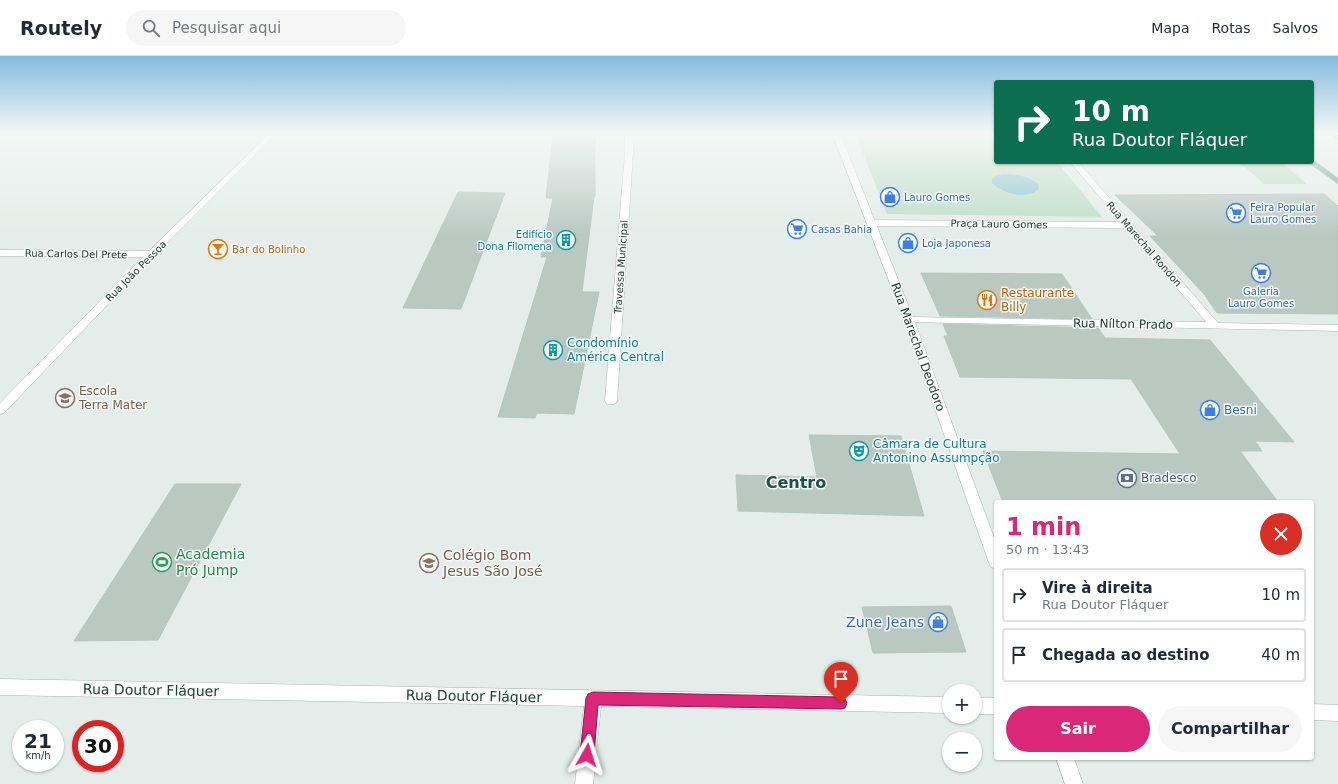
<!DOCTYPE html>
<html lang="pt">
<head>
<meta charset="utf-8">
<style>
	body { margin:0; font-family:"DejaVu Sans",sans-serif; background:#f6f6f7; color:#1f2937; height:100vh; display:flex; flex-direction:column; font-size:15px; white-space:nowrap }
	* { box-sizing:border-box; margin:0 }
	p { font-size:13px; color:#747a83 }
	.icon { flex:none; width:22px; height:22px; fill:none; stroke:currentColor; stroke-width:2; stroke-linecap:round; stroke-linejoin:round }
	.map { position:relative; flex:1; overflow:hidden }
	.drawer { position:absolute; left:994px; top:444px; width:320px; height:260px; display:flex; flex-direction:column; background:#fff; border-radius:4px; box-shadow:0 1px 3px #0004 }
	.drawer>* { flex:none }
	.guide { position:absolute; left:994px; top:24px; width:320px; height:84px; border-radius:4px; box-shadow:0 1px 3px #0004; background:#0b6e4f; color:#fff; overflow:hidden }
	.tools { position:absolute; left:942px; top:628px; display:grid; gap:8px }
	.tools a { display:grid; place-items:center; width:40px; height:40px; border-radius:50%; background:#fff; box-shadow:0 1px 3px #0004; font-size:20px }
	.speed { position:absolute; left:12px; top:664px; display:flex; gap:8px; font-size:20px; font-weight:700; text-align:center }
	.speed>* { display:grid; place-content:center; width:52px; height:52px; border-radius:50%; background:#fff; box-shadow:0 1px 3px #0004; line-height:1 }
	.speed small { font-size:10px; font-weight:400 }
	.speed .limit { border:6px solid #d22; background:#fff; color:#111 }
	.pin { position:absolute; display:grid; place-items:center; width:34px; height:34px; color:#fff; margin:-41px -17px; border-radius:50% 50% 50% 0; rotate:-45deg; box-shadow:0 0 4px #0007 }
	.pin .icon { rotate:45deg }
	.me { position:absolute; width:44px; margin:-22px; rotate:6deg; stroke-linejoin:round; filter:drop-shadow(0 0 3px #0008) }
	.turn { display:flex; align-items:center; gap:14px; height:84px; padding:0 12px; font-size:18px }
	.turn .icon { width:52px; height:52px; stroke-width:2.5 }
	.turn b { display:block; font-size:28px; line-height:34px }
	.round { display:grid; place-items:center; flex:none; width:42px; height:42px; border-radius:21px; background:#f6f6f7 }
	.summary { display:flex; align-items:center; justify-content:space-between; height:68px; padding:0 12px }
	h1 { font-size:24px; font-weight:700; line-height:30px; color:#db2777 }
	.action { display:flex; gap:8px; margin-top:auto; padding:8px 12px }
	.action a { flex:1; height:46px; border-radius:24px; background:#db2777; color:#fff; font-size:16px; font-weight:700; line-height:46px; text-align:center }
	.action a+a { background:#f6f6f7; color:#1f2937 }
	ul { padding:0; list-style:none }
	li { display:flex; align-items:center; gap:12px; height:54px; margin:0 8px 6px; padding:0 4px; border:2px solid #e0e1e3; border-radius:4px }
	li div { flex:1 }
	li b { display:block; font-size:15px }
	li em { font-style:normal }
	header { display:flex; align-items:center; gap:24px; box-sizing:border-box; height:56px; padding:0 20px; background:#fff; border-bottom:1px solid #e0e1e3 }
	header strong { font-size:19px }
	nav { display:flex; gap:22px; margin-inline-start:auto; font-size:14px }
	.search { width:280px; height:36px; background:#f6f6f7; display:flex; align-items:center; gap:10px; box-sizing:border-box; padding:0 14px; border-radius:22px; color:#747a83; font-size:15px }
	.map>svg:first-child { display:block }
	.green { fill:#bfddc7 }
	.water { fill:#90c4ce }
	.building { fill:#bac8c2; stroke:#b7c6c0 }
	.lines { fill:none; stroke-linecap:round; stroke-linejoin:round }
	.street-casing { stroke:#a7b5b0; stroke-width:1 }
	.secondary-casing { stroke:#a3b8b1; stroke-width:1 }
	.primary-casing { stroke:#c2c9c7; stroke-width:1 }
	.street { fill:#fff; fill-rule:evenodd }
	.secondary { fill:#fff; fill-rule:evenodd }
	.primary { fill:#6ca093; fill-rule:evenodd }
	.route { fill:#db2777; stroke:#8e194d }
	.labels { text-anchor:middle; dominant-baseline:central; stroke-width:3; stroke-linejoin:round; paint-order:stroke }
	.far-shop-label { font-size:10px; fill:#366cbe; stroke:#f5f9f7; text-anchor:start }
	.far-street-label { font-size:10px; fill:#253e37; stroke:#f5f9f7 }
	.far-culture-label { font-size:10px; fill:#0d838f; stroke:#f5f9f7; text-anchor:end }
	.far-food-label { font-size:10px; fill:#c56008; stroke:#f5f9f7; text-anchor:start }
	.food-label { font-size:12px; fill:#c56008; stroke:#f5f9f7; text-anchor:start }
	.street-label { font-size:12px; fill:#253e37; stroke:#f5f9f7 }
	.culture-label { font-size:12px; fill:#0d838f; stroke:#f5f9f7; text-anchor:start }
	.education-label { font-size:12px; fill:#785e54; stroke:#f5f9f7; text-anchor:start }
	.shop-label { font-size:12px; fill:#366cbe; stroke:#f5f9f7; text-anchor:start }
	.service-label { font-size:12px; fill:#4e5e75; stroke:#f5f9f7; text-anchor:start }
	.near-leisure-label { font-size:14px; fill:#27864d; stroke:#f5f9f7; text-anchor:start }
	.near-education-label { font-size:14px; fill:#785e54; stroke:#f5f9f7; text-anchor:start }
	.near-shop-label { font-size:14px; fill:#366cbe; stroke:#f5f9f7; text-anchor:end }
	.near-street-label { font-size:14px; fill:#253e37; stroke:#f5f9f7 }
	.district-label { font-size:16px; font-weight:bold; fill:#224f45; stroke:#f5f9f7 }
</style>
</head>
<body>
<header>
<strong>Routely</strong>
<div class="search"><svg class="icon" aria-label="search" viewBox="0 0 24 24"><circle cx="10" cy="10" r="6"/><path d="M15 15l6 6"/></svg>Pesquisar aqui</div>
<nav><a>Mapa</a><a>Rotas</a><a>Salvos</a></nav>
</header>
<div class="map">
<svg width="1338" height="728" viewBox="0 0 1338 728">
	<rect width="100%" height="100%" fill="#e4ede9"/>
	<path class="green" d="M855,77H996V106H1057L1102,161L887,158Z
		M1239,106H1281L1307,128H1264Z"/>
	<path class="water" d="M1004,118C1017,118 1028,120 1038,128L1039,133C1027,144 1003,138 992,127V123L996,120Z"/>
	<path class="building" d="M595,78V140H594L582,236H599L574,358L537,357L535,362L498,361L547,201H541L553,142H546L553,79Z
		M458,136L505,137L461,253L403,252Z
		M1324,138L1338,150V258L1217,257L1204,238L1150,180H1158L1115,139Z
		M921,217L1062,218L1092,263L940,260Z
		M943,268L1098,272L1105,282L1210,284L1294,386L1255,385L1262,395H1240L1278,446H1003L983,395L1180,398L1131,323L960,321L944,280H948Z
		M809,379L901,380L924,460L738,455L736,419L817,421Z
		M175,428H241L158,584L74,585Z
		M951,550L966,596L873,597L862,551Z"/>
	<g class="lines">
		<g class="street-casing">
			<path id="street" d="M625,77H633V96L617,345L615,348H607L605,345L625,96Z
				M1070,106H1078L1218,267L1338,269V275L905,266L904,264L905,262L909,261L1206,266L1126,172L871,170L867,167L871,164L1121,166Z
				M0,194L151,195L156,198L151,201L0,200Z
				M0,623L949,641V657L601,650L593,728H575L584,650L0,639Z
				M975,642H996V658H975Z
				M1312,648L1338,649V665L1312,664Z"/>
		</g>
		<g class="secondary-casing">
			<path id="secondary" d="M270,77H277L154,200L4,357L0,358V347L148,196Z
				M832,77H840L914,264L996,487V513L991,511L989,507L904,264Z
				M1056,702H1074L1083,728H1065Z"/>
		</g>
		<g class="primary-casing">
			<path id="primary" d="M1328,77L1338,79V84Z
				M1312,103L1338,122V128L1309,107L1312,106Z"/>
		</g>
		<use href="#street" class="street"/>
		<use href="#secondary" class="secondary"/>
		<use href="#primary" class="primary"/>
	</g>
	<linearGradient id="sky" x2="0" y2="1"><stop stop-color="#85bade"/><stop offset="0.43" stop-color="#f3f7f5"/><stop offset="1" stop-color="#f3f7f5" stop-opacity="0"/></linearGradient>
	<rect width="1338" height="179" fill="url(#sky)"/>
	<path class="route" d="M593,636L841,641L845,643L847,647L845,652L841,653L598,649L594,699L592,704L587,706L582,704L580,699L586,642L588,638Z"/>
	<defs>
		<g id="shop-ring" transform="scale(1)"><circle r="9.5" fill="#f5f9f7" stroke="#3f7fe0" stroke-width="1.5"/><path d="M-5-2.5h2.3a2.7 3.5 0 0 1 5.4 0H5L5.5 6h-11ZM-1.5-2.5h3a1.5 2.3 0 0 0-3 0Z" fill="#3f7fe0"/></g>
		<g id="supermarket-ring" transform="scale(1)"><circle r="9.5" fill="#f5f9f7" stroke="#3f7fe0" stroke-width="1.5"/><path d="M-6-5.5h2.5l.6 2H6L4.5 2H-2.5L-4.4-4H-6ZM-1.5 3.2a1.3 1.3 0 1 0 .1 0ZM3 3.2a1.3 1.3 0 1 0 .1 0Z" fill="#3f7fe0"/></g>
		<g id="building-ring" transform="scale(1)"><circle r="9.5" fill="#f5f9f7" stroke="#0f9aa8" stroke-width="1.5"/><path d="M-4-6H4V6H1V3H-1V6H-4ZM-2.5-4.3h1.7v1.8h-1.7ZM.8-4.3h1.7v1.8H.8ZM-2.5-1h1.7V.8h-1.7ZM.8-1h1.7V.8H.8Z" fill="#0f9aa8"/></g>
		<g id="bar-ring" transform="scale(1)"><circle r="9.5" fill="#f5f9f7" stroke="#e8710a" stroke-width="1.5"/><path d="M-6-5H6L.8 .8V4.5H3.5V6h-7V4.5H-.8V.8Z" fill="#e8710a"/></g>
		<g id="restaurant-ring" transform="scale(1)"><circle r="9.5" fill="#f5f9f7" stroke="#e8710a" stroke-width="1.5"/><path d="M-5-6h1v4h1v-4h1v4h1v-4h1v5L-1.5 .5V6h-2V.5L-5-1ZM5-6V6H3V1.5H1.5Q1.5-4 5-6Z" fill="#e8710a"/></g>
		<g id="school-ring" transform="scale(1)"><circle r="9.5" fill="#f5f9f7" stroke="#8d6e63" stroke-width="1.5"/><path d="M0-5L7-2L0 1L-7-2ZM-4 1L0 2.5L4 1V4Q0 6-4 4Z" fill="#8d6e63"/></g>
		<g id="theatre-ring" transform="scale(1)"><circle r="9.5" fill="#f5f9f7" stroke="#0f9aa8" stroke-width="1.5"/><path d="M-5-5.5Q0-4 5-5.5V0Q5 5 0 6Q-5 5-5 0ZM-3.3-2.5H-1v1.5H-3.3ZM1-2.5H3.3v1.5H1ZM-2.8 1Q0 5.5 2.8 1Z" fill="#0f9aa8"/></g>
		<g id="bank-ring" transform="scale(1)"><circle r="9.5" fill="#f5f9f7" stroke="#5c6f8a" stroke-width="1.5"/><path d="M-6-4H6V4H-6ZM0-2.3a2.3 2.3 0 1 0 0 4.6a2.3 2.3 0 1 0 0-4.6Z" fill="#5c6f8a"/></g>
		<g id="stadium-ring" transform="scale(1)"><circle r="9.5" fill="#f5f9f7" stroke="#2e9e5b" stroke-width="1.5"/><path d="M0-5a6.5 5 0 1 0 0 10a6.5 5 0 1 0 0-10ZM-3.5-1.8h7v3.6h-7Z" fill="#2e9e5b"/></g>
	</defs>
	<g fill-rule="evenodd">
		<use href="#shop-ring" x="890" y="141"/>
		<use href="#supermarket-ring" x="1236" y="157"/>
		<use href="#supermarket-ring" x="797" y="173"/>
		<use href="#building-ring" x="566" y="184"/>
		<use href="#shop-ring" x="908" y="187"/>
		<use href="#bar-ring" x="218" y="193"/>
		<use href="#supermarket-ring" x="1261" y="217"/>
		<use href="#restaurant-ring" x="987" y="244"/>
		<use href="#building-ring" x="553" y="294"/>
		<use href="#school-ring" x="65" y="342"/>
		<use href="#shop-ring" x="1210" y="354"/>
		<use href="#theatre-ring" x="859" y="395"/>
		<use href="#bank-ring" x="1127" y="422"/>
		<use href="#stadium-ring" x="162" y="506"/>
		<use href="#school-ring" x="429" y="507"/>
		<use href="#shop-ring" x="938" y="566"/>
	</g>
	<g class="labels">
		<g class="far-shop-label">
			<text x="904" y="141">Lauro Gomes</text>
			<text x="1250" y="151">Feira Popular<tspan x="1250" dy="12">Lauro Gomes</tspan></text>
			<text x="811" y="173">Casas Bahia</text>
			<text x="922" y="187">Loja Japonesa</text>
			<text x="1261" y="235" text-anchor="middle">Galeria<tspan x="1261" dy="12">Lauro Gomes</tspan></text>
		</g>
		<g class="far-street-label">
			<text transform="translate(999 168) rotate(1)">Praça Lauro Gomes</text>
			<text transform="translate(1144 188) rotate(49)">Rua Marechal Rondon</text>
			<text transform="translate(76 198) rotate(1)">Rua Carlos Del Prete</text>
			<text transform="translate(621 211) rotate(-86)">Travessa Municipal</text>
			<text transform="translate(136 215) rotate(-45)">Rua João Pessoa</text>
		</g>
		<g class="far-culture-label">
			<text x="552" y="178">Edifício<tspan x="552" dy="12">Dona Filomena</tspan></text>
		</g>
		<g class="far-food-label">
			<text x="232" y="193">Bar do Bolinho</text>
		</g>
		<g class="food-label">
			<text x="1001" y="237">Restaurante<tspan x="1001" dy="14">Billy</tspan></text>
		</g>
		<g class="street-label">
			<text transform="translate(1123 268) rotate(1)">Rua Nílton Prado</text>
			<text transform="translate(918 291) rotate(70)">Rua Marechal Deodoro</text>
		</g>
		<g class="culture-label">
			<text x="567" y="287">Condomínio<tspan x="567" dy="14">América Central</tspan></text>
			<text x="873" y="388">Câmara de Cultura<tspan x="873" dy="14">Antonino Assumpção</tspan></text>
		</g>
		<g class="education-label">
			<text x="79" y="335">Escola<tspan x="79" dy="14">Terra Mater</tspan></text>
		</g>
		<g class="shop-label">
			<text x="1224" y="354">Besni</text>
		</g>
		<g class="service-label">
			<text x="1141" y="422">Bradesco</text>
		</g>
		<g class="near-leisure-label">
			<text x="176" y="498">Academia<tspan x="176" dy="16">Pró Jump</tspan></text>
		</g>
		<g class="near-education-label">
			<text x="443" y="499">Colégio Bom<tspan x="443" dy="16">Jesus São José</tspan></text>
		</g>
		<g class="near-shop-label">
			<text x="924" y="566">Zune Jeans</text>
		</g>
		<g class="near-street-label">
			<text transform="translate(151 634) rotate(1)">Rua Doutor Fláquer</text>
			<text transform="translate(474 640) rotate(1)">Rua Doutor Fláquer</text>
		</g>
		<g class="district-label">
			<text x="796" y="426">Centro</text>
		</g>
	</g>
</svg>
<div class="tools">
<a>+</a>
<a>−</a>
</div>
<div class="speed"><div>21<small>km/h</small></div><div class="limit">30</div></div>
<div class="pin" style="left:841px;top:647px;background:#d93025"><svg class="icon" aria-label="arrive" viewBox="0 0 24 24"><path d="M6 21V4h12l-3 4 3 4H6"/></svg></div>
<svg class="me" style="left:587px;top:699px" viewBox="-20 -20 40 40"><path d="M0-17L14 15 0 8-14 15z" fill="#db2777" stroke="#fff" stroke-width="4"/></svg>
<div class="guide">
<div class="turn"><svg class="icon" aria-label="right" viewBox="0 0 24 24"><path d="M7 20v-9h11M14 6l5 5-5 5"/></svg><div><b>10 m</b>Rua Doutor Fláquer</div></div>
</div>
<section class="drawer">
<div class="summary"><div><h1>1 min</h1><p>50 m · 13:43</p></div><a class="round" style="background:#d93025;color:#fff"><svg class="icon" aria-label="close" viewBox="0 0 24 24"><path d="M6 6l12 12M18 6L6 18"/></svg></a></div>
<ul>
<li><svg class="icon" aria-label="right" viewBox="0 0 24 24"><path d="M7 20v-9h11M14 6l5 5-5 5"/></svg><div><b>Vire à direita</b><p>Rua Doutor Fláquer</p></div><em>10 m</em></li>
<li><svg class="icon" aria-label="arrive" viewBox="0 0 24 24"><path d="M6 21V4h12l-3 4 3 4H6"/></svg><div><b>Chegada ao destino</b></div><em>40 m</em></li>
</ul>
<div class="action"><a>Sair</a><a>Compartilhar</a></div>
</section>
</div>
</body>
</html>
